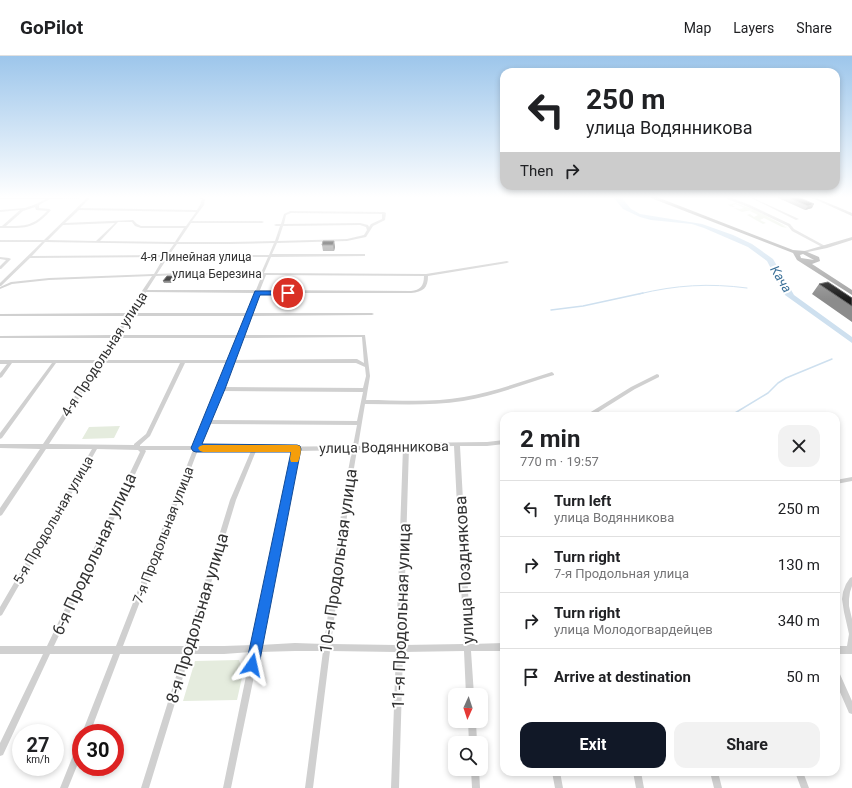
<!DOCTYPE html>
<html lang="en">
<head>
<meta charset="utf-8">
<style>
	body { margin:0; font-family:Roboto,sans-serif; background:#f2f2f2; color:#202124; height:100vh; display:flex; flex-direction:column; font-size:15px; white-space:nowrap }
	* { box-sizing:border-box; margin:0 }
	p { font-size:13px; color:#757577 }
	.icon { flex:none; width:22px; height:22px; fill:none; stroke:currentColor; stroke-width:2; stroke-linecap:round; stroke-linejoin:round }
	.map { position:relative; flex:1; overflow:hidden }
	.details { position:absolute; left:500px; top:356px; width:340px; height:364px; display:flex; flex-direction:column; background:#fff; border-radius:12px; box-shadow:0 2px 6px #0003 }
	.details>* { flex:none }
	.guide { position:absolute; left:500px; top:12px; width:340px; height:122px; border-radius:12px; box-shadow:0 2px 6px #0003; background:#fff; color:#202124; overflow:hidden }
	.needle { width:26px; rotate:183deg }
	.controls { position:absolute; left:448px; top:632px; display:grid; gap:8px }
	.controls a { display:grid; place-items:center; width:40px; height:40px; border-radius:8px; background:#fff; box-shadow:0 2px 6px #0003; font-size:20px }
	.speed { position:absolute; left:12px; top:668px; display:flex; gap:8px; font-size:20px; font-weight:700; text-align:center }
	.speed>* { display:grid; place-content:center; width:52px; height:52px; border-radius:50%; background:#fff; box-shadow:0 2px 6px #0003; line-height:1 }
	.speed small { font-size:10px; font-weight:400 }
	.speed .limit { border:6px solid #d22; background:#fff; color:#111 }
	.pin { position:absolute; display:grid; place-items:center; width:34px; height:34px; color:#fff; margin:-17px; border:2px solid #fff; border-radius:50%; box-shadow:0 1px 4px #0007 }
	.me { position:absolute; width:44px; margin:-22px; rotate:11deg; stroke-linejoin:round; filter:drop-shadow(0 0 3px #0008) }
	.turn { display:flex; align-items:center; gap:14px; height:84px; padding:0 20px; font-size:18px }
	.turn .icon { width:52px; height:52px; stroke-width:2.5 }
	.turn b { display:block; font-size:28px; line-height:34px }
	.then { display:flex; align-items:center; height:38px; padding:0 20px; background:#0003; gap:8px; font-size:15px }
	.round { display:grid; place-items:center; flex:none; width:42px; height:42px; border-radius:12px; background:#f2f2f2 }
	.overview { display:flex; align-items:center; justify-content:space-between; height:68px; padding:0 20px }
	h1 { font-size:24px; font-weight:700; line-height:30px }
	.cta { display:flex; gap:8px; margin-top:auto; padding:8px 20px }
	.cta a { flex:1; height:46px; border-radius:12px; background:#111827; color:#fff; font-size:16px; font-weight:700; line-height:46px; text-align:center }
	.cta a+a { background:#f2f2f2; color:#202124 }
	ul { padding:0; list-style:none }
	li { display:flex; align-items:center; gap:12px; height:56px; padding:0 20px; border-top:1px solid #e0e0e0 }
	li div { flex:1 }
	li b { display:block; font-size:15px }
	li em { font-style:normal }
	header { display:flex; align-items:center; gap:24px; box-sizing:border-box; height:56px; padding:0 20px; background:#fff; border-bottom:1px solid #e0e0e0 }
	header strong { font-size:19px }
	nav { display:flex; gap:22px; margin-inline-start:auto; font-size:14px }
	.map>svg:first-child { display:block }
	.green { fill:#e5ecde }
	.water { fill:#cee0ef }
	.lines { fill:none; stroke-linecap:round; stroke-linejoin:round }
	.stream-far1 { stroke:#cee0ef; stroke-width:1 }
	.stream { stroke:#cee0ef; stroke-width:1.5 }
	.minor { fill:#d0d0d0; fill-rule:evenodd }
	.secondary { fill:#bdbdbd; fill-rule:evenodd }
	.trunk { fill:#a2a2a2; fill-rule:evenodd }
	.wall { fill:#8c8c8c }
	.shaded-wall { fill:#5f5f5f }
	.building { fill:#1a1a1a; stroke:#5f5f5f }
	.route { fill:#1a73e8; stroke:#114b97 }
	.slow { fill:#f59e0b }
	.labels { text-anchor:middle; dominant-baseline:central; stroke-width:4; stroke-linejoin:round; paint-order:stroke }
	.far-street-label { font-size:12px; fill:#333; stroke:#fff }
	.far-water-label { font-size:13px; font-style:italic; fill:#3c7199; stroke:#fff }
	.street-label { font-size:14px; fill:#333; stroke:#fff }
	.near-street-label { font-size:17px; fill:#333; stroke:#fff }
</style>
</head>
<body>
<header>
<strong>GoPilot</strong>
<nav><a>Map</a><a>Layers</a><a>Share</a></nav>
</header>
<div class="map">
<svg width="852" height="732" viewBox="0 0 852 732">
	<rect width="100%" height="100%" fill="#fff"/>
	<path class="green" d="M735,147L753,153L789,172L780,168L787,172L782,171L764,162L760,164L766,167L763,168L747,159L750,158L754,161L758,159L750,155L752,154L742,156L734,152L740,153L744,152L736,148L732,149L735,151H733L728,149Z
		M120,370L114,382L82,383L89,371Z
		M239,604L243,617L237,644L183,645L195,605Z"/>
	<path class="water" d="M613,141H621L631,153L640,158L702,168L733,179L752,188L773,203L794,239L852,281V287L785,239L767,205L748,191L704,172L692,168L651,164L640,161L623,153Z"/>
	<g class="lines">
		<path class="stream-far1" d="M639,238C676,229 709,227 747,232"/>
		<path class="stream" d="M551,254L583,250L643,237
			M730,360L768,337L778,327L786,322L832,303"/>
		<path class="minor" d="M0,141H200L205,143L204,149L192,165H262L264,166L262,167H191L178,186H229L275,185L280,170H276L274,169L276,168H281L284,158L290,155L384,156L386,157L385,164L373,170L366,181L347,185L277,187L272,198H365V200L271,201L264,217L426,218L507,205L509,206L507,207L428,220C428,232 423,236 411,237H259L251,257H372L374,258L372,259L250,260L243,279H365L370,320L366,344C398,344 432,347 464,341C494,336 523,325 552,316L554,318V319C524,328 494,340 463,345C431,350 398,348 365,348L358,390L406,387L487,386L504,384V388L487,390H460L471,588L504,587V595H471L474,639H466L464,595L403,596L399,732H391L396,596L330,595L313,732H305L323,595H295L259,596L231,732H223L251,596L224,598H190L149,732H141L183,598H120L90,677H82L113,598H50L3,699L0,700V687L43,598H0V590H47L140,396L138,394L97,393L2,559L0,560V551L92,393H46L2,459L0,460V452L40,393L0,392V388H43L97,307H56L2,382L0,383V377L52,307H12L2,321L0,322V317L7,308H0V304H99L113,282H0V280L115,279L127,260H0V258L129,257L142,236V235L152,220L49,224L12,228L0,233V231L11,226L49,222L154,218L164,201L30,202L1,230H0V227L42,186H0V184H44L87,142L50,143L39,149V152L49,153L51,154C34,174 24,172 0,172V170H2L20,154L0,156V154L25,152L36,148L46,143H0ZM90,142H199L202,143L200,149L197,154L80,152ZM35,151L36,154L47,155C33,170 26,170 6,170L23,155ZM79,154L196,156L186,170H141L137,168L133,164L65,167ZM291,157L382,158V163L371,168L369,171L368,169L360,167L284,168L286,159ZM118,166H132L135,170L141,172H184L175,186L100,185ZM115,167L96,185L48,184L63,169ZM360,169L366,171L367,174L364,179L347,183L278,185L283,170ZM45,186L174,188L166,199L32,200ZM274,187L269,199H169L177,188H229ZM168,201H268L261,217H178L157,218ZM178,219H262L256,234H147L156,220ZM266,219L424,220C424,230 420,234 411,235L260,234ZM146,236L255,237L247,257H133ZM131,260H246L239,279H119ZM362,281L364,307L357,303L233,304L242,282ZM118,282H238L229,304H104ZM102,307H180L146,378L134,388V389L49,388ZM185,307H228L195,390H140V389L150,380ZM232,307H356L365,311L366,320L363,332L223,331ZM221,335L363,336L357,365L210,364ZM209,368L357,369L353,390L254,391L200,390ZM454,390L464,588L403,589L409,391ZM403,391L396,589L331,588L350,436L357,394ZM145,394H193L116,590H54L146,395ZM198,394L251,395L230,444L185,590H123ZM352,394L344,436L324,588L295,587L260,589L299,395ZM256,395H294L253,589L224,590H192L236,444Z
			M727,141H729L750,149L790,168L794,173L827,191L824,192L792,175L788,170L748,151L727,143Z
			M749,141H751L799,163L796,164Z
			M0,201L9,202L11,203L1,213H0V210L6,204L0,203Z
			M657,318L659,319V321L635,333L592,360H586V359L631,331Z
			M852,421V425L836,428V424Z
			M852,521V530L850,536L849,543V550L852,563V598H836V590H847L849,578L844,556L842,543L843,536L846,528L850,522Z
			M836,615L839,616L852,645V658L849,657L836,627Z
			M468,665H476L477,687H469Z
			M81,686V700L68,732H60L78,687Z
			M471,713H479L480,732H472Z
			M552,716H560L563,732H555Z
			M633,716H641L644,732H636Z
			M710,716H718L722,732H714Z
			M795,716H803L809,732H801Z"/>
		<path class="secondary" d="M810,141H814L852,157V160Z
			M852,181V184L827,192L803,197L801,196Z"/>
		<path class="trunk" d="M651,141H657L793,194L805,195L819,201L820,205L812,208L852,234V239L797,204L793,197L651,142ZM803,198L814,204L801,202L800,199Z"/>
	</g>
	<path class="wall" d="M776,141H798L812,152L805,154Z
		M334,185L335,191L334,195H323L322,189Z
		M173,220L174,222L171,227H164L163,225Z
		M819,228L852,242V266L812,238Z"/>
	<path class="shaded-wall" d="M814,148L812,152L805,154L808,150Z
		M334,185L335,191L334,195L333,189Z
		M173,220L174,222L171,227L170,225Z"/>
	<path class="building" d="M787,141H798L814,148L808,150Z
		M323,185H334L333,189H322Z
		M167,220H173L170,225H163Z
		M828,226L852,242V250L819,228Z"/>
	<linearGradient id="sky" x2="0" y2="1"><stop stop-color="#9dc6eb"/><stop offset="0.58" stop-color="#fff"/><stop offset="1" stop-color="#fff" stop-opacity="0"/></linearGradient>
	<rect width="852" height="243" fill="url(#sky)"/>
	<path class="route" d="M255,235H288L291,237L288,239H260L225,333L202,388L297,389L300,390L301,393L259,609L257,613L252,615L247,613L246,609L291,396H196L193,395L191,392Z"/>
	<path class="slow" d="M203,389H297L300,390C302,394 300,401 298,406H291L290,403L291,396H203L200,395L198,392L200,390Z"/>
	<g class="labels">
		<g class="far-street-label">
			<text x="196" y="201">4-я Линейная улица</text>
			<text x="217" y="218">улица Березина</text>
		</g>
		<g class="far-water-label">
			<text transform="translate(781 223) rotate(59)">Кача</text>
		</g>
		<g class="street-label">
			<text transform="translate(104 298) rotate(-57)">4-я Продольная улица</text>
			<text transform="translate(384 391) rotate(-1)">улица Водянникова</text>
			<text transform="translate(53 464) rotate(-60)">5-я Продольная улица</text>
			<text transform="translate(163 479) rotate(-69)">7-я Продольная улица</text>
		</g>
		<g class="near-street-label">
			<text transform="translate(94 498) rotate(-65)">6-я Продольная улица</text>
			<text transform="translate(338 505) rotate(-82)">10-я Продольная улица</text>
			<text transform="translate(464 514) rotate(-93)">улица Позднякова</text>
			<text transform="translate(401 560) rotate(-88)">11-я Продольная улица</text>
			<text transform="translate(197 562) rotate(-73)">8-я Продольная улица</text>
		</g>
	</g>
</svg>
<div class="controls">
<a><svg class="needle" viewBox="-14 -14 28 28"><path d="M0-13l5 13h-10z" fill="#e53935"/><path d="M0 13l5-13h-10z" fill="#757577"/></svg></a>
<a><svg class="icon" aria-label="search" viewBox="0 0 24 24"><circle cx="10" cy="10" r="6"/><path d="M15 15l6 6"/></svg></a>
</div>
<div class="speed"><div>27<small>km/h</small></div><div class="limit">30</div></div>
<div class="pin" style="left:288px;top:237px;background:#d93025"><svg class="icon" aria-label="arrive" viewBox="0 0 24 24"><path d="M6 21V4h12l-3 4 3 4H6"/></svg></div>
<svg class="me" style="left:252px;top:609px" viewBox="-20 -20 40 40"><path d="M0-17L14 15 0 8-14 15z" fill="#1a73e8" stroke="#fff" stroke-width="4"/></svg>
<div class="guide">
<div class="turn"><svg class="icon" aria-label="left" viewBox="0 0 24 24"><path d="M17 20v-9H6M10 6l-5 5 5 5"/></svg><div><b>250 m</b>улица Водянникова</div></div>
<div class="then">Then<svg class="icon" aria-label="right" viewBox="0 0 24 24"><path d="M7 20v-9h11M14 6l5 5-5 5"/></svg></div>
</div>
<section class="details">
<div class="overview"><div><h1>2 min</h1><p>770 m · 19:57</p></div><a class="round"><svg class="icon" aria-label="close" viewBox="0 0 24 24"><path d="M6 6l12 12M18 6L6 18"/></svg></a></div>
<ul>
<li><svg class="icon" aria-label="left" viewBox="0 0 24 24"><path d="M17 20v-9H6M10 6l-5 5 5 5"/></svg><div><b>Turn left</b><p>улица Водянникова</p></div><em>250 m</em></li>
<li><svg class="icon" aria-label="right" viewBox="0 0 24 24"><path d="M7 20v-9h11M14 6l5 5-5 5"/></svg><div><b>Turn right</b><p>7-я Продольная улица</p></div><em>130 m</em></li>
<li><svg class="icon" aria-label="right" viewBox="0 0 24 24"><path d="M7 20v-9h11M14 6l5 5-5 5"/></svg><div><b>Turn right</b><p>улица Молодогвардейцев</p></div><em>340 m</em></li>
<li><svg class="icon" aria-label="arrive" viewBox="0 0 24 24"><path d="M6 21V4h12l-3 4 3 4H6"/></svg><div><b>Arrive at destination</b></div><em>50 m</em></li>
</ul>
<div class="cta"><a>Exit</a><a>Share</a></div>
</section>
</div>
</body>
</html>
